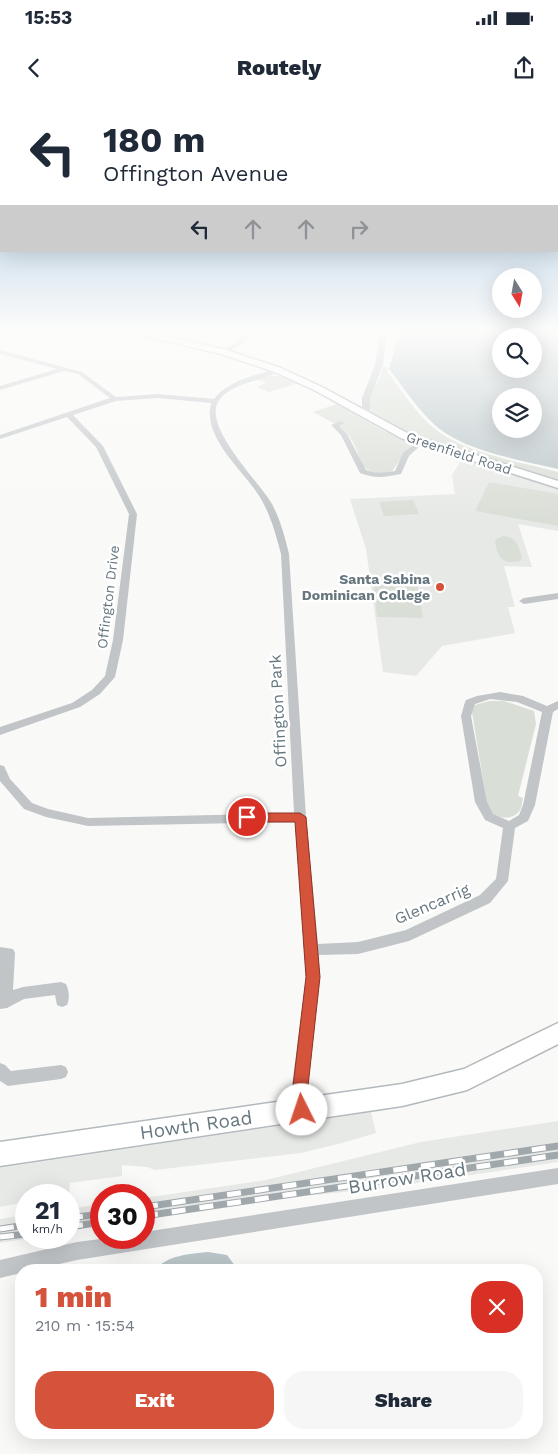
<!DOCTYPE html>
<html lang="en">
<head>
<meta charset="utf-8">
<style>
	body { margin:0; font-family:"Work Sans",sans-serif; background:#f6f6f7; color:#1f2937; height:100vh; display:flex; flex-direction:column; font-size:19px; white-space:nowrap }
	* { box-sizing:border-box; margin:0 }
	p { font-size:16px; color:#747a83 }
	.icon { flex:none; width:28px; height:28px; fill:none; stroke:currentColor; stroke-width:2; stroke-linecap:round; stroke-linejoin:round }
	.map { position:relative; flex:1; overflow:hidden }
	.panel { position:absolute; left:15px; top:1164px; width:528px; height:175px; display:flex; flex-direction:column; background:#fff; border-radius:20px; box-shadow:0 5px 20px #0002 }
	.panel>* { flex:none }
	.top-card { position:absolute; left:0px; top:0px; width:559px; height:152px; box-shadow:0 5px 20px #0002; background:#fff; color:#1f2937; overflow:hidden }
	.needle { width:32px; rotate:169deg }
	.tools { position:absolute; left:492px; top:168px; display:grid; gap:10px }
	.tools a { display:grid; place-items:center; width:50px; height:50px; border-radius:50%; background:#fff; box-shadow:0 5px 20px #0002; font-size:25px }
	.speed { position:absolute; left:15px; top:1084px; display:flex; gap:10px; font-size:25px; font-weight:700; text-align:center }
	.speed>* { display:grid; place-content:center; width:65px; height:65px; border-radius:50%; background:#fff; box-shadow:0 5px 20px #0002; line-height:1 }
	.speed small { font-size:12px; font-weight:400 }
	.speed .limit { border:8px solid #d22; background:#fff; color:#111 }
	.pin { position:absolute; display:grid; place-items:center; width:42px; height:42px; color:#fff; margin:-21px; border:2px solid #fff; border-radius:50%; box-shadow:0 1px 5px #0007 }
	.me { position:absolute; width:55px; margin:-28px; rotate:356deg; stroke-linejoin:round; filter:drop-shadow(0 0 4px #0008) }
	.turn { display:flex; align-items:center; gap:18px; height:105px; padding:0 20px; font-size:22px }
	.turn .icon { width:65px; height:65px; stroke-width:2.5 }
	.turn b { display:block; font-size:35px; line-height:42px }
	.lanes { display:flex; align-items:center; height:48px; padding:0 20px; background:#0003; justify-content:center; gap:25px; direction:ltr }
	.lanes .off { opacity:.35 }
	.round { display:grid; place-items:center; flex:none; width:52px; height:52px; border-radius:20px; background:#f6f6f7 }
	.head { display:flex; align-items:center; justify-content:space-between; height:85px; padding:0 20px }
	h1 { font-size:30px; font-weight:800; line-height:38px; color:#d5523b }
	.button { display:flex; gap:10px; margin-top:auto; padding:10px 20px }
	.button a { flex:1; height:58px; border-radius:20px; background:#d5523b; color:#fff; font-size:20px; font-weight:800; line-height:58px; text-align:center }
	.button a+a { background:#f6f6f7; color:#1f2937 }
	.status { display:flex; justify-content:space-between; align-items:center; height:35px; padding:0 25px; background:#fff; direction:ltr }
	.status svg { height:14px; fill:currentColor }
	header { display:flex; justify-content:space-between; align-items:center; height:65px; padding:0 20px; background:#fff; font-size:22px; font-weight:800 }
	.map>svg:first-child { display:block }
	.built { fill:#e7e9e7 }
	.green { fill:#d9ded6 }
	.water { fill:#b8c4c7; fill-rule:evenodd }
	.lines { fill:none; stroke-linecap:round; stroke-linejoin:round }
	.secondary-casing { stroke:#b3b9bd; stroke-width:3 }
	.minor { fill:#c1c5c8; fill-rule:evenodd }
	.tertiary { fill:#c1c5c8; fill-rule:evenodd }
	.secondary { fill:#fff; fill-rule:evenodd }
	.rail-casing { stroke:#a1a8ac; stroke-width:7 }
	.rail { stroke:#fff; stroke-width:5; stroke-dasharray:14; stroke-linecap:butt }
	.route { fill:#d5523b; stroke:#8a3526 }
	.poi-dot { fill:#d5523b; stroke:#fff; stroke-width:2 }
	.labels { text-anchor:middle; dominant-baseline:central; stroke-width:5; stroke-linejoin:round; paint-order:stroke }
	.far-street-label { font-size:14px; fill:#66777f; stroke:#fff }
	.far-poi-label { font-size:14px; font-weight:bold; fill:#66777f; stroke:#fff; text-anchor:end }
	.street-label { font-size:16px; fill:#66777f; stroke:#fff }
	.near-street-label { font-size:19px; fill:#66777f; stroke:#fff }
</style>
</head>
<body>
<div class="status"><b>15:53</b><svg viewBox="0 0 49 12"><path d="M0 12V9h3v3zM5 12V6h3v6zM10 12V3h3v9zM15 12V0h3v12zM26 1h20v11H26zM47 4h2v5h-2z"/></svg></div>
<header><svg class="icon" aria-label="back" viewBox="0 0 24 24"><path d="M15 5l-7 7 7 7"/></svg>Routely<svg class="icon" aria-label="share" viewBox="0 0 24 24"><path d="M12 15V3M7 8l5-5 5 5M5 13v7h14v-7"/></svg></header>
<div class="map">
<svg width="558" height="1354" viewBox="0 0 558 1354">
	<rect width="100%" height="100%" fill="#f9f9f7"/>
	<path class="built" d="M462,359L558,389V431L518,424L532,467L504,466L515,507H508L515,533L442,546L416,576L383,572L366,449L350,399L455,394L452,375Z
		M371,1012L376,1033L342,1043L301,1053L155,1070L147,1067L122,1065V1076L70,1083L69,1095H26V1102L0,1107V1068Z
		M558,1021V1062L383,1088L275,1099L144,1119V1098L266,1080L421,1042Z
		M101,1104V1126L69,1131V1109Z
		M26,1115V1138H31L0,1143V1119Z"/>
	<path class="green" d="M383,266L388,268L387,271C403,292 417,316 439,332C469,354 522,362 558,372V383L398,330L372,316L368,300L380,277Z
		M266,276H283L298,283L269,292L256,287L266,283L258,279Z
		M337,304L382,330L414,344L405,353L391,373C354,376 365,357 349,336C340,324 325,319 313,312Z
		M489,382L558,394V426L475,411Z
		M413,400L419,414L384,416L379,402Z
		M503,436C517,437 518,445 522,458L520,461C502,465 497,457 495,440Z
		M373,478H416L423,518L377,517Z
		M489,601H504L534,611L536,624L518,696L523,698C522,702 522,708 520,710C513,722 495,718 488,710L472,612L475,605Z"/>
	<path class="water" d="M397,230H558V369C521,360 464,351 436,326C418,310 404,288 389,269L398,236ZM501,236H534V269H501ZM501,296H534V329H501Z
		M208,1152L227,1155L238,1170H155C167,1155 190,1154 208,1152Z"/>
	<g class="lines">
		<g class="secondary-casing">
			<path id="secondary" d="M120,230H136L223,249L281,268L322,287L409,334L558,381V388L401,338L316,291L275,272L221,254Z
				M558,923V944L467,990L402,1006L0,1066V1042L402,984L464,969Z"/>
		</g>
		<path class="minor" d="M152,230H159L150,236H146V234Z
			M250,230H257C248,239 233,253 221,253V251L238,241Z
			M0,250L82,272L116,297L158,294L214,299C227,281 256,275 276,269L281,270C263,282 235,281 220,299C199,324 260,382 272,404C280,419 285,437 289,454L306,717L318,844L358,842L406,830L480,795L496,779L503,728L485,720L475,702L461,616L465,602L466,600L477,596L500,592L523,596L547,606L558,601V609L553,612L535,705L528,721L515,728L508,781L490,803L409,841L358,854L319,855C321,899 310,941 308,985C307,995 312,1006 307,1015L302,1018L297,1015L294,1010L292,986L306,877L295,722L88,726L46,717L24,709L0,681V665L4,666L10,679L32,703L48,709L88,718L294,713L281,454C276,435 271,416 261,399C245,371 202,339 211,303L158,298L116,301L73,315L103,346L137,414L123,540L115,577L100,594L80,607L0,635V627L72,603L92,590L105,576L113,540L129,414L96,347L67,317L0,339V335L110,298L78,274L64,271L0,290V286L57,269L0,254ZM490,599L517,602L542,612L523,705L519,715L509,721L493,714L487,702L471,616L475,604Z
			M341,321L344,323L339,326L347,334L366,370C377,374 384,373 395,371L403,353L419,341L424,342L409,356L401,374C385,377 376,379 360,373L341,335L331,325Z
			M558,493V499L524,504L519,501L524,498Z
			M0,847L13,849L15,853L13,890L23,887L61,882L66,884C69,890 70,899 67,905L62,907L57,905L55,895L24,899L7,908L0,909Z
			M0,963L5,965L11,971L61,965L66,967L68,972L66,977L61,979L8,986L0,981Z
			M558,1068V1084L77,1160L33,1170H21V1173L0,1178V1160L77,1142L108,1138H144V1132Z"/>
		<path class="tertiary" d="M381,230H387L383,265L370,298V313L363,316L359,314L362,312V298L375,265Z"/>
		<use href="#secondary" class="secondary"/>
		<g class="rail-casing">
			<path id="rail" d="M144,1107L558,1046
				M144,1116L558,1055
				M69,1118L101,1114
				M69,1127L101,1122
				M0,1129L26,1125
				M0,1137L26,1134"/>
		</g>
		<use href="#rail" class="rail"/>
	</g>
	<linearGradient id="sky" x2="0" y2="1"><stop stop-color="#95badb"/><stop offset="0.55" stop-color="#fcfcfb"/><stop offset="1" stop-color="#fcfcfb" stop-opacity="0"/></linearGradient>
	<rect width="558" height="420" fill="url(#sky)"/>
	<path class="route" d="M247,713H300L306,717L320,877L308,986L310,1010L308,1015L302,1018L297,1015L293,986L306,877L295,722H247L241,717Z"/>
	<circle class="poi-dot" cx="440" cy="487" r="5"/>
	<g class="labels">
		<g class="far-street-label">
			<text transform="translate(459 353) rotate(18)">Greenfield Road</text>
			<text transform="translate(108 497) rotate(-83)">Offington Drive</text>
		</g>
		<g class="far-poi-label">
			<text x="430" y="479">Santa Sabina<tspan x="430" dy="16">Dominican College</tspan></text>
		</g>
		<g class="street-label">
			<text transform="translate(278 611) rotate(-93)">Offington Park</text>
			<text transform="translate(432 804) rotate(-23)">Glencarrig</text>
		</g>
		<g class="near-street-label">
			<text transform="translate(196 1025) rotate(-8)">Howth Road</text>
			<text transform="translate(407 1078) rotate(-9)">Burrow Road</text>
		</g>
	</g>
</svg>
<div class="tools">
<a><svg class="needle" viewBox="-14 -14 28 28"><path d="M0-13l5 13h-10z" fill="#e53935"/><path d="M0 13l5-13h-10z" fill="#747a83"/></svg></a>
<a><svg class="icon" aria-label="search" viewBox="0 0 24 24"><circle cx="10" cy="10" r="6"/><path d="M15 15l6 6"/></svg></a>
<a><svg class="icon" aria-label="layers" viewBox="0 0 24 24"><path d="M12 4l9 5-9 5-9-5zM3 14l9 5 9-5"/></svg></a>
</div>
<div class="speed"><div>21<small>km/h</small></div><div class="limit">30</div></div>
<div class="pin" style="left:247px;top:717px;background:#d93025"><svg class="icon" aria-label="arrive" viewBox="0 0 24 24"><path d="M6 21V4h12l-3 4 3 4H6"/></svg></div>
<svg class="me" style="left:302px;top:1010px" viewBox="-20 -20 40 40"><circle r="19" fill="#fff"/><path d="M0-13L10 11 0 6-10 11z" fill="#d5523b"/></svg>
<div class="top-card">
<div class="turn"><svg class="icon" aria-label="left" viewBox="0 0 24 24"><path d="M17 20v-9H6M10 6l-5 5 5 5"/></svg><div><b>180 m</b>Offington Avenue</div></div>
<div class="lanes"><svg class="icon" aria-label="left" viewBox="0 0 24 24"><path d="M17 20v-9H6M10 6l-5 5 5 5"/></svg><svg class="icon off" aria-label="ahead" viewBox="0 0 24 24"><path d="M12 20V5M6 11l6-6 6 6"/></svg><svg class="icon off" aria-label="ahead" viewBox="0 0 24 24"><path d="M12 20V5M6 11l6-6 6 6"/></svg><svg class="icon off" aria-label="right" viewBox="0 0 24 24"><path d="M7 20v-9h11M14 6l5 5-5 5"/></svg></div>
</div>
<section class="panel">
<div class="head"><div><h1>1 min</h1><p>210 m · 15:54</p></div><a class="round" style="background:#d93025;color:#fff"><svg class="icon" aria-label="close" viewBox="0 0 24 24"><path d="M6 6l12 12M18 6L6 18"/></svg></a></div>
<div class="button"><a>Exit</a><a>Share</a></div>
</section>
</div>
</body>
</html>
